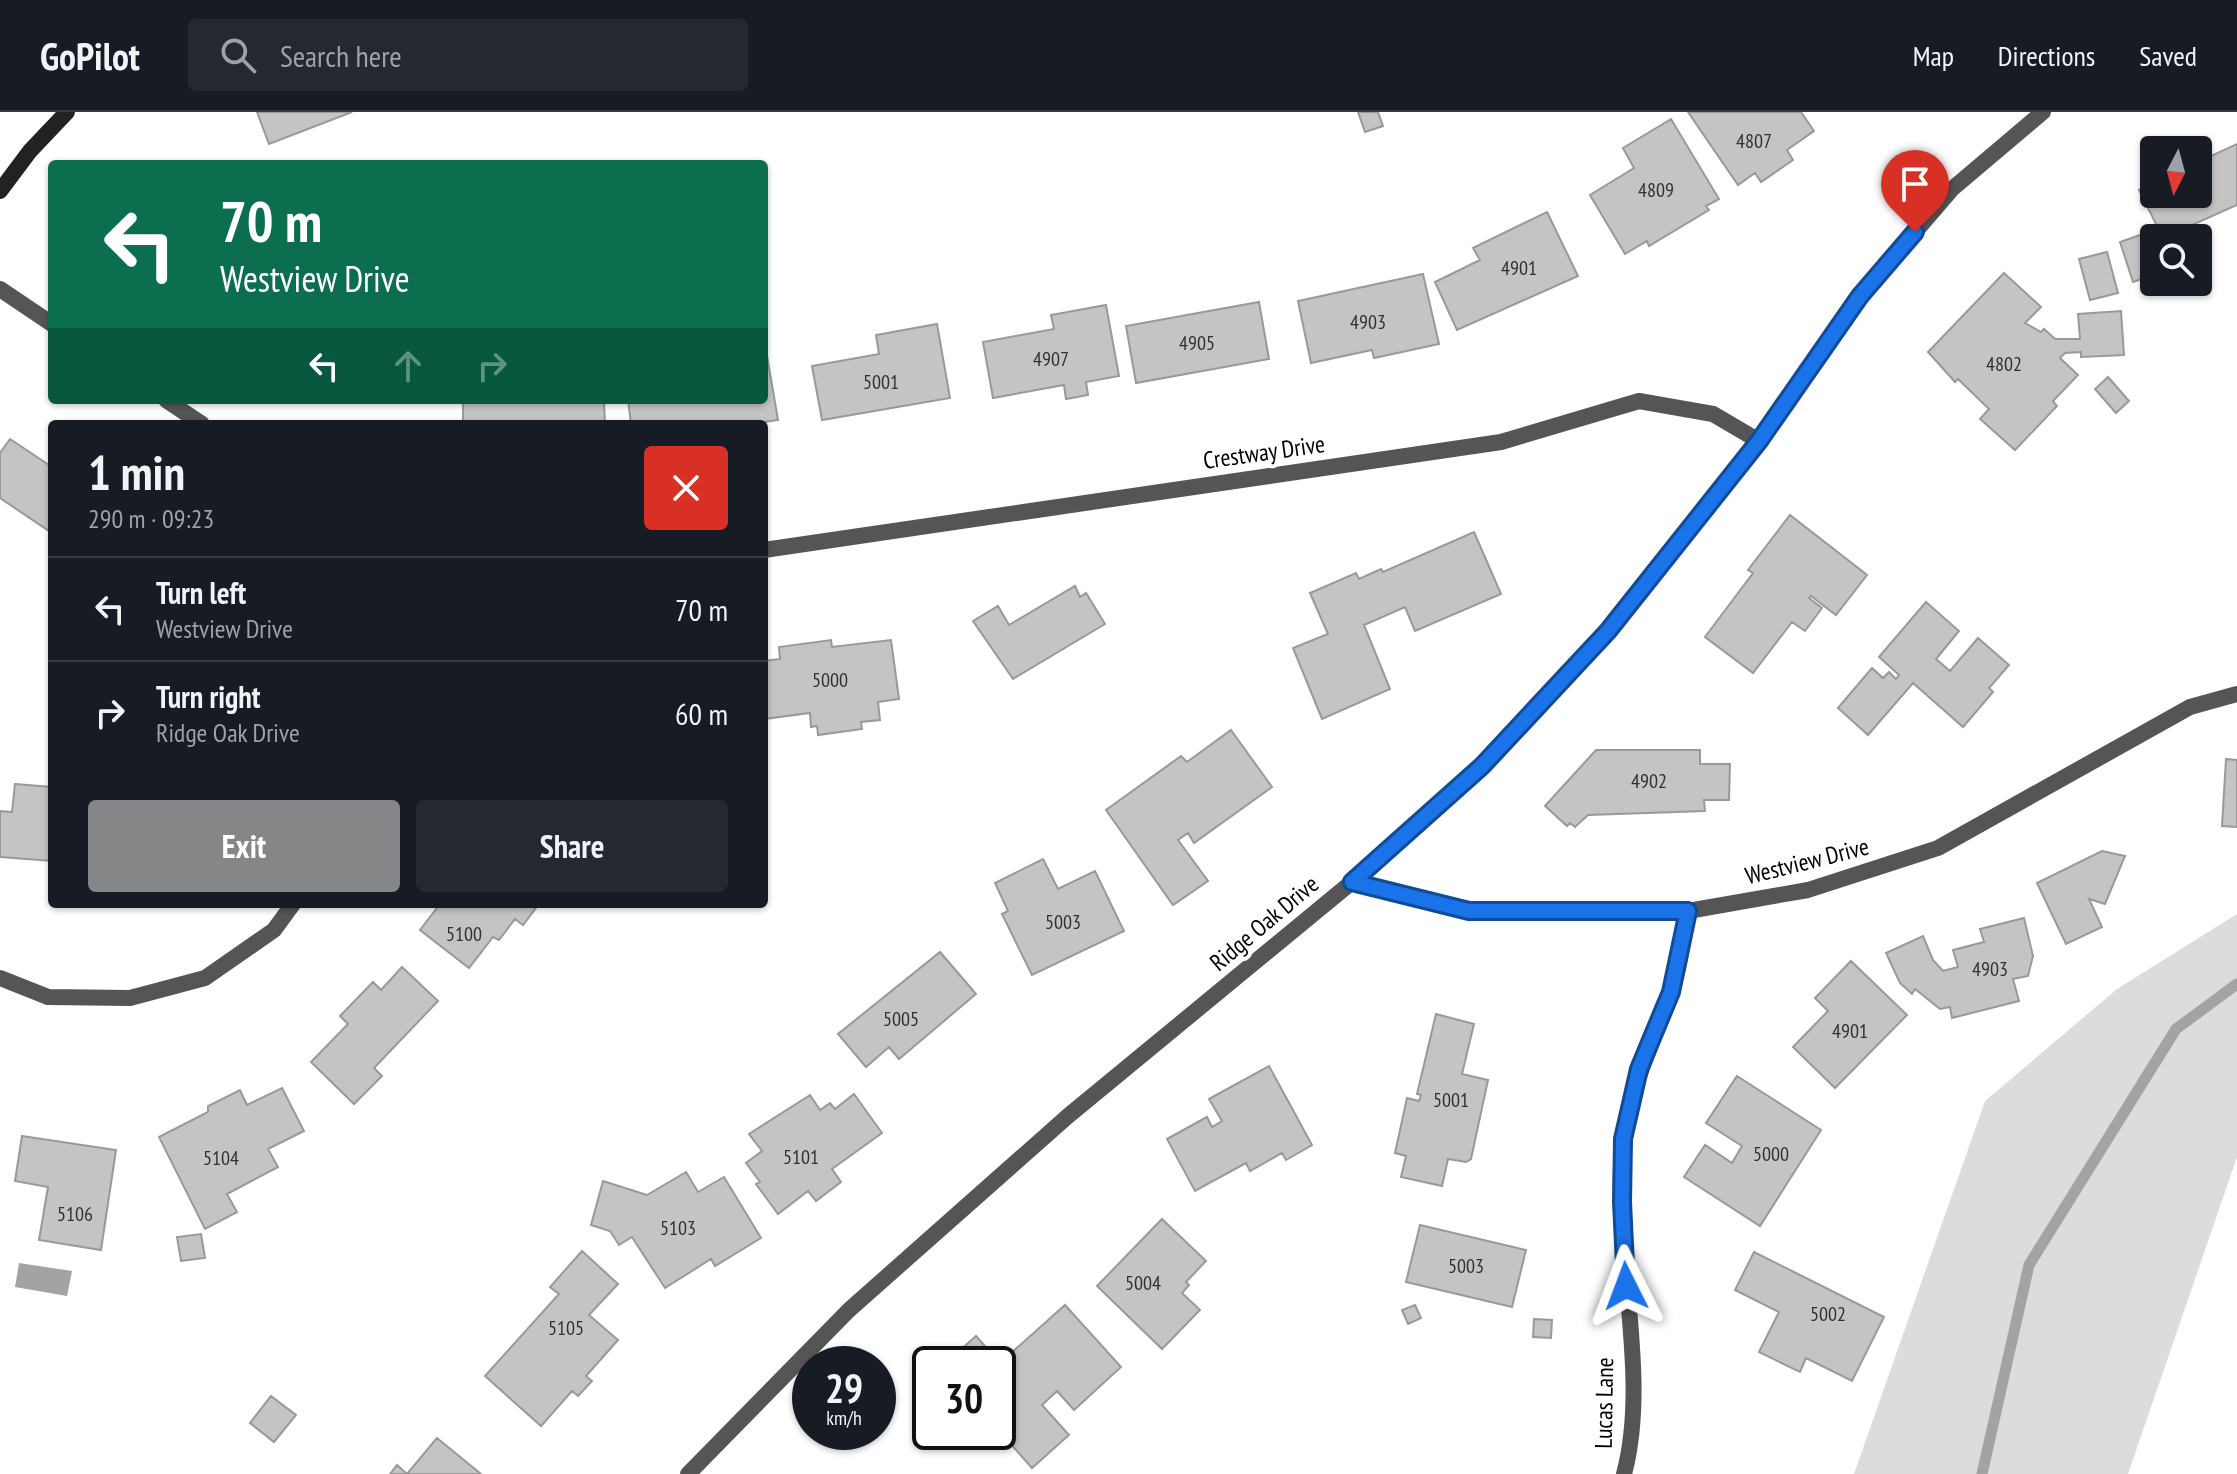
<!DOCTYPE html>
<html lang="en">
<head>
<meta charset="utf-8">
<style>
	body { margin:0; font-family:"PT Sans Narrow",sans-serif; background:#242831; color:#f1f3f6; height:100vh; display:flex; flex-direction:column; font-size:30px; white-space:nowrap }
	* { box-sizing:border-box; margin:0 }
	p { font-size:26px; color:#9ea1a6 }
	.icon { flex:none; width:44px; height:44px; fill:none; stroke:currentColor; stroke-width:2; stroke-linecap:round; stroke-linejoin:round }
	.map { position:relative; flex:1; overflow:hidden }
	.panel { position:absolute; left:48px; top:308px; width:720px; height:488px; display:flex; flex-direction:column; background:#171b24; border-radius:8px; box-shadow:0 2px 6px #0004 }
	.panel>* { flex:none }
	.top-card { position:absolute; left:48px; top:48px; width:720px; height:244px; border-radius:8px; box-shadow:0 2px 6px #0004; background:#0b6e4f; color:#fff; overflow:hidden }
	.needle { width:52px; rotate:186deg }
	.tools { position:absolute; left:2140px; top:24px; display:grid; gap:16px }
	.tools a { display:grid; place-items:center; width:72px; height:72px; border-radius:8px; background:#171b24; box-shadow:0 2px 6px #0004; font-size:40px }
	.speed { position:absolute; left:792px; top:1234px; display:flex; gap:16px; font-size:40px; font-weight:700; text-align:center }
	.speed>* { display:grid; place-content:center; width:104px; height:104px; border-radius:50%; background:#171b24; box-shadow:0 2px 6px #0004; line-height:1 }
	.speed small { font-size:20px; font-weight:400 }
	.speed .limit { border:4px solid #111; border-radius:12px; background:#fff; color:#111 }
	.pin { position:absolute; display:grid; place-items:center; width:68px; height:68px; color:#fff; margin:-82px -34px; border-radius:50% 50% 50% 0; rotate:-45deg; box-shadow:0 0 8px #0007 }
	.pin .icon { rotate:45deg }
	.me { position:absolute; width:88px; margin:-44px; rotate:357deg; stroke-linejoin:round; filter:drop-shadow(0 0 6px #0008) }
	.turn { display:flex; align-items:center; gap:28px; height:168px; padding:0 40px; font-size:36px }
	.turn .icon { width:104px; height:104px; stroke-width:2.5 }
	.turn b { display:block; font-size:56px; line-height:68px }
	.lanes { display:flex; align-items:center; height:76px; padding:0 40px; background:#0003; justify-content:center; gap:40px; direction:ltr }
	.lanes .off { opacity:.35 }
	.round { display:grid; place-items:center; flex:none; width:84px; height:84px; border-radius:8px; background:#242831 }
	.summary { display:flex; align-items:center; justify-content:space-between; height:136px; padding:0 40px }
	h1 { font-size:48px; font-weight:600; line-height:60px }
	.primary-button { display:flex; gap:16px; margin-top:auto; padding:16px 40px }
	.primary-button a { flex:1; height:92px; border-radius:8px; background:#858687; color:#fff; font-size:32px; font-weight:600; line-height:92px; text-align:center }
	.primary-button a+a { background:#242831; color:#f1f3f6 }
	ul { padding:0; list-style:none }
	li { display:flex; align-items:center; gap:24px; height:104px; padding:0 40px; border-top:2px solid #363941 }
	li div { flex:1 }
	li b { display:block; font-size:30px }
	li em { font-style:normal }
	header { display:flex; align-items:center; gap:48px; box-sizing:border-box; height:112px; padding:0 40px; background:#171b24; border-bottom:2px solid #363941 }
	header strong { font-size:38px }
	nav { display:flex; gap:44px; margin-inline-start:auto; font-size:28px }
	.search { width:560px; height:72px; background:#242831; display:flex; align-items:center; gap:20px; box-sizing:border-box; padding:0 28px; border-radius:8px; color:#9ea1a6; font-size:30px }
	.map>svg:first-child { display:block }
	.green { fill:#dcdcdc }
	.water { fill:#a3a3a3 }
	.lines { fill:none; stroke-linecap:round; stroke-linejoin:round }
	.stream { stroke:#a3a3a3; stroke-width:11 }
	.building { fill:#c4c4c4; stroke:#999; stroke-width:2 }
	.street { stroke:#555; stroke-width:16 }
	.secondary { stroke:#222; stroke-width:16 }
	.route-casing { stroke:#114b97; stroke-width:20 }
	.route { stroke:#1a73e8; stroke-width:14 }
	.labels { text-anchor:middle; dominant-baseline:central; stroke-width:8; stroke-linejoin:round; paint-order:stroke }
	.number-label { font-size:20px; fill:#313131 }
	.street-label { font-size:24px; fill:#000; stroke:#fff }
</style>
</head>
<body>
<header>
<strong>GoPilot</strong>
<div class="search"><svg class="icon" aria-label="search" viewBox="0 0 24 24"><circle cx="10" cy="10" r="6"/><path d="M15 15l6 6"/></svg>Search here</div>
<nav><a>Map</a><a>Directions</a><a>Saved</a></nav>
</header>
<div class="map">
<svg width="2237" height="1362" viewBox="0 0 2237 1362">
	<rect width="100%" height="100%" fill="#fff"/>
	<path class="green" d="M2237,802V1045L2128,1362H1854L1985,989L2117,877Z"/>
	<path class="water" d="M19,1151L72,1159L67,1184L15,1175Z"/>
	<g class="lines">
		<path class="stream" d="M1982,1362L2029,1153L2176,917L2237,872"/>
	</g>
	<path class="building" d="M257,0H352L269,32Z
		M1358,0H1378L1383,14L1365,20Z
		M1688,0H1801L1814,19L1787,38L1793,48L1761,70L1755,61L1738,73Z
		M1671,7L1719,87L1706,94L1709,98L1649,134L1647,129L1625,142L1590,83L1634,56L1623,36Z
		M2237,32V93L2163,126L2139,78L2154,71V82H2198V50Z
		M1547,100L1578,164L1457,218L1435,170L1480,148L1473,136Z
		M2151,119L2154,163L2133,170L2120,130Z
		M2107,140L2118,181L2090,188L2079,147Z
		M2004,161L2041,195L2025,211L2041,220L2044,217L2055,227H2080L2078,202L2121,199L2124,243L2081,245V240L2065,241L2060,246L2078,263L2053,289L2057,294L2015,338L1980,307L1989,297L1958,267L1955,270L1928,240Z
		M1423,162L1439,232L1374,246L1372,238L1311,251L1298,189Z
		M1259,190L1269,247L1136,271L1126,214Z
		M1106,193L1119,264L1086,270L1088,283L1066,287L1064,273L993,286L983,230L1054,217L1051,203Z
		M937,212L950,286L822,308L812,254L879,242L876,223Z
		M765,232L778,308L752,312H631L628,288H764Z
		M2108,265L2129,289L2116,301L2095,277Z
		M463,288H604L605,312H463Z
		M10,327L52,355V421L0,386V341Z
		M1790,403L1867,463L1836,503L1811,484L1809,486L1822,496L1805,519L1792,510L1753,561L1705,525L1753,461L1748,458Z
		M1474,420L1501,482L1415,519L1405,495L1364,513L1390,577L1322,607L1293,536L1328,522L1310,481L1356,461L1359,467L1381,457L1383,460Z
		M1075,474L1080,485L1086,481L1105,512L1013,567L973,509L998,494L1009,513Z
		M1926,490L1959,519L1936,547L1950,559L1978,526L2009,553L1989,576L1993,580L1963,615L1913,571L1868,623L1838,596L1872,556L1883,566L1889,560L1896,567L1899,563L1879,545Z
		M831,528L832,535L891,528L899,587L878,590L880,608L861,610L862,617L818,623L817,614L811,615L810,601L764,607V549L780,547L779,535Z
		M1231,618L1272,675L1194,731L1188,721L1178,728L1208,769L1173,793L1106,698L1181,644L1187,650Z
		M1596,638H1700V652H1730L1729,688H1704L1705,699L1588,703L1575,715L1570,711L1567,714L1545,694Z
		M2226,647L2237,648V715L2222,714Z
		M15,672L52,675V749L0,745V699L12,700Z
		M2102,739L2125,744L2105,792L2089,787L2102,815L2066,832L2037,771Z
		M1043,747L1058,777L1095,759L1124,819L1032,863L1002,802L1008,799L995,771Z
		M440,792H539L523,813L515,807L499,828L493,825L469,856L420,818Z
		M2024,806L2033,844L2028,864L2013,867L2019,889L1952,906L1950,895L1940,897L1915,877L1912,882L1900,871L1886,841L1923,824L1933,848L1943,859L1958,855L1953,838L1984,830L1980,817Z
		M940,840L976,882L899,947L889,935L866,955L838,922Z
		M1851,849L1907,903L1835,976L1793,935L1828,899L1815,886Z
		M402,855L438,889L374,956L382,964L354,992L311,950L348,912L340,904L373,870L381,878Z
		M1436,902L1474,912L1462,962L1488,968L1471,1047L1466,1050L1448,1047L1442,1074L1401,1065L1406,1044L1395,1041L1407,986L1419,989L1421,983L1417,982Z
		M1269,954L1312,1033L1286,1048L1282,1041L1250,1059L1246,1051L1195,1079L1167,1027L1207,1005L1212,1015L1222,1009L1209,987Z
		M1737,964L1821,1018L1760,1114L1684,1065L1705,1033L1732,1051L1742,1034L1706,1011Z
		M282,976L304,1019L268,1037L278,1055L227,1082L237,1100L205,1117L159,1025L208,1000V994L240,978L247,993Z
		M854,982L882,1021L832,1057L841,1070L816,1089L808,1079L778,1102L756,1072L760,1070L746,1051L762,1039L749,1022L810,983L820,998L830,991L835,997Z
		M22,1024L116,1038L101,1138L39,1128L48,1075L15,1069Z
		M686,1060L698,1080L724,1065L761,1126L715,1154L711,1147L665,1176L632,1125L619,1133L610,1119L591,1113L603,1069L647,1083Z
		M1162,1107L1206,1149L1186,1170L1189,1173L1182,1181L1200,1198L1162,1237L1097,1174Z
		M1420,1113L1526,1138L1512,1195L1406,1170Z
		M201,1122L205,1146L181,1149L177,1125Z
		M582,1139L618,1172L589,1203L618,1228L586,1264L592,1269L578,1284L572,1279L541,1314L485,1264L559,1182L550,1175Z
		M1754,1140L1884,1205L1852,1269L1806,1246L1800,1260L1759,1240L1779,1200L1735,1178Z
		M1065,1193L1121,1255L1074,1298L1057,1279L1042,1293L1069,1323L1032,1356L998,1318V1252H945L976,1224L1000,1251Z
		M1415,1193L1421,1206L1408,1212L1402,1198Z
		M1534,1207L1552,1208L1551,1226L1533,1225Z
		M271,1284L296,1303L274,1330L250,1311Z
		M437,1326L481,1362H390L397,1353L407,1362Z"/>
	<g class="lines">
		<path class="street" d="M0,177L52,212
			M166,288L202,312
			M764,438L1501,330L1639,289L1713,302L1759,329
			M1352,770L1469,799H1688L1808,778L1938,736L2190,595L2237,582
			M0,866L48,885L130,886L205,866L274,818L293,792
			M688,1362L849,1198L1068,1004L1352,770L1482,654L1608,519L1759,329L1860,184L1952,77L2043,0
			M1624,1362C1651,1262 1611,1133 1623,1027C1630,976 1653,931 1670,883C1680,857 1683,827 1688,799"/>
		<path class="secondary" d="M0,79L30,39L67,0"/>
	</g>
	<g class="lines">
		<g class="route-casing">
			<path id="route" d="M1626,1174L1622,1090L1623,1027L1639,957L1671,880L1688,799H1469L1352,770L1482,654L1608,519L1759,329L1860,184L1915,120"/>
		</g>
		<use href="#route" class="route"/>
	</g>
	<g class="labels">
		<g class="number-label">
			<text x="1754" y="29">4807</text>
			<text x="1656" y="78">4809</text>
			<text x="1519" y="156">4901</text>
			<text x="1368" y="210">4903</text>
			<text x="1197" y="231">4905</text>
			<text x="1051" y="247">4907</text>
			<text x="2004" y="252">4802</text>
			<text x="881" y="270">5001</text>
			<text x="830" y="568">5000</text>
			<text x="1649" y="669">4902</text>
			<text x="1063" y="810">5003</text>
			<text x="464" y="822">5100</text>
			<text x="1990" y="857">4903</text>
			<text x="901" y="907">5005</text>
			<text x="1850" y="919">4901</text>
			<text x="1451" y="988">5001</text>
			<text x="1771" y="1042">5000</text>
			<text x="801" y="1045">5101</text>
			<text x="221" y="1046">5104</text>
			<text x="75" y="1102">5106</text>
			<text x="678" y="1116">5103</text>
			<text x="1466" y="1154">5003</text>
			<text x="1143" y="1171">5004</text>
			<text x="1828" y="1202">5002</text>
			<text x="566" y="1216">5105</text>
		</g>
		<g class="street-label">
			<text transform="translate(1264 340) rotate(-8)">Crestway Drive</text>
			<text transform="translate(1807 749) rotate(-14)">Westview Drive</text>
			<text transform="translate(1264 811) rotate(-40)">Ridge Oak Drive</text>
			<text transform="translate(1604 1291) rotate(-89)">Lucas Lane</text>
		</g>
	</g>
</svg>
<div class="tools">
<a><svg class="needle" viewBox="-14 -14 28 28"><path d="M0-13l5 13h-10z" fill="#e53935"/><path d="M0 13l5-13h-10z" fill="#9ea1a6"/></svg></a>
<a><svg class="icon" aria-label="search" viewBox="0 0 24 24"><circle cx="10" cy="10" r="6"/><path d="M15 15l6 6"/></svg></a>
</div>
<div class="speed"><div>29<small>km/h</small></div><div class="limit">30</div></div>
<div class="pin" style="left:1915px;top:120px;background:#d93025"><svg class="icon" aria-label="arrive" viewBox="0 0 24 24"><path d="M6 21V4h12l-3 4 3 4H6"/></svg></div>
<svg class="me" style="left:1626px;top:1174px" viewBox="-20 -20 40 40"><path d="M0-17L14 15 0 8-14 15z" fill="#1a73e8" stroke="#fff" stroke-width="4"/></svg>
<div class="top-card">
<div class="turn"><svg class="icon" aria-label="left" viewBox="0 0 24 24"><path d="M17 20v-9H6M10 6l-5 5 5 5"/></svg><div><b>70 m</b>Westview Drive</div></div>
<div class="lanes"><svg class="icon" aria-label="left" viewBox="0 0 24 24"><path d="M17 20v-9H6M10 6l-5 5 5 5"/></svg><svg class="icon off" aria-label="ahead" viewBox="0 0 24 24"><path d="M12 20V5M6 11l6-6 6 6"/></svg><svg class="icon off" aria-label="right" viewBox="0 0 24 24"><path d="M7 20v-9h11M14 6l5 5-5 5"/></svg></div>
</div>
<section class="panel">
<div class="summary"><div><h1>1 min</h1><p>290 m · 09:23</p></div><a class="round" style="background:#d93025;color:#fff"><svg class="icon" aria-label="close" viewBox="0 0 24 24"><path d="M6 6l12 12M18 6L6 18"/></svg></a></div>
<ul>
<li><svg class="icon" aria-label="left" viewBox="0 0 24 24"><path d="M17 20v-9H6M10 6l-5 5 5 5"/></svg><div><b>Turn left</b><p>Westview Drive</p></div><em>70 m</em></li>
<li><svg class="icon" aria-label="right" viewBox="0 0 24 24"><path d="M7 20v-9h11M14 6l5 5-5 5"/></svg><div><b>Turn right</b><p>Ridge Oak Drive</p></div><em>60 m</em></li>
</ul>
<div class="primary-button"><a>Exit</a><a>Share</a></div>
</section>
</div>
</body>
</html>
